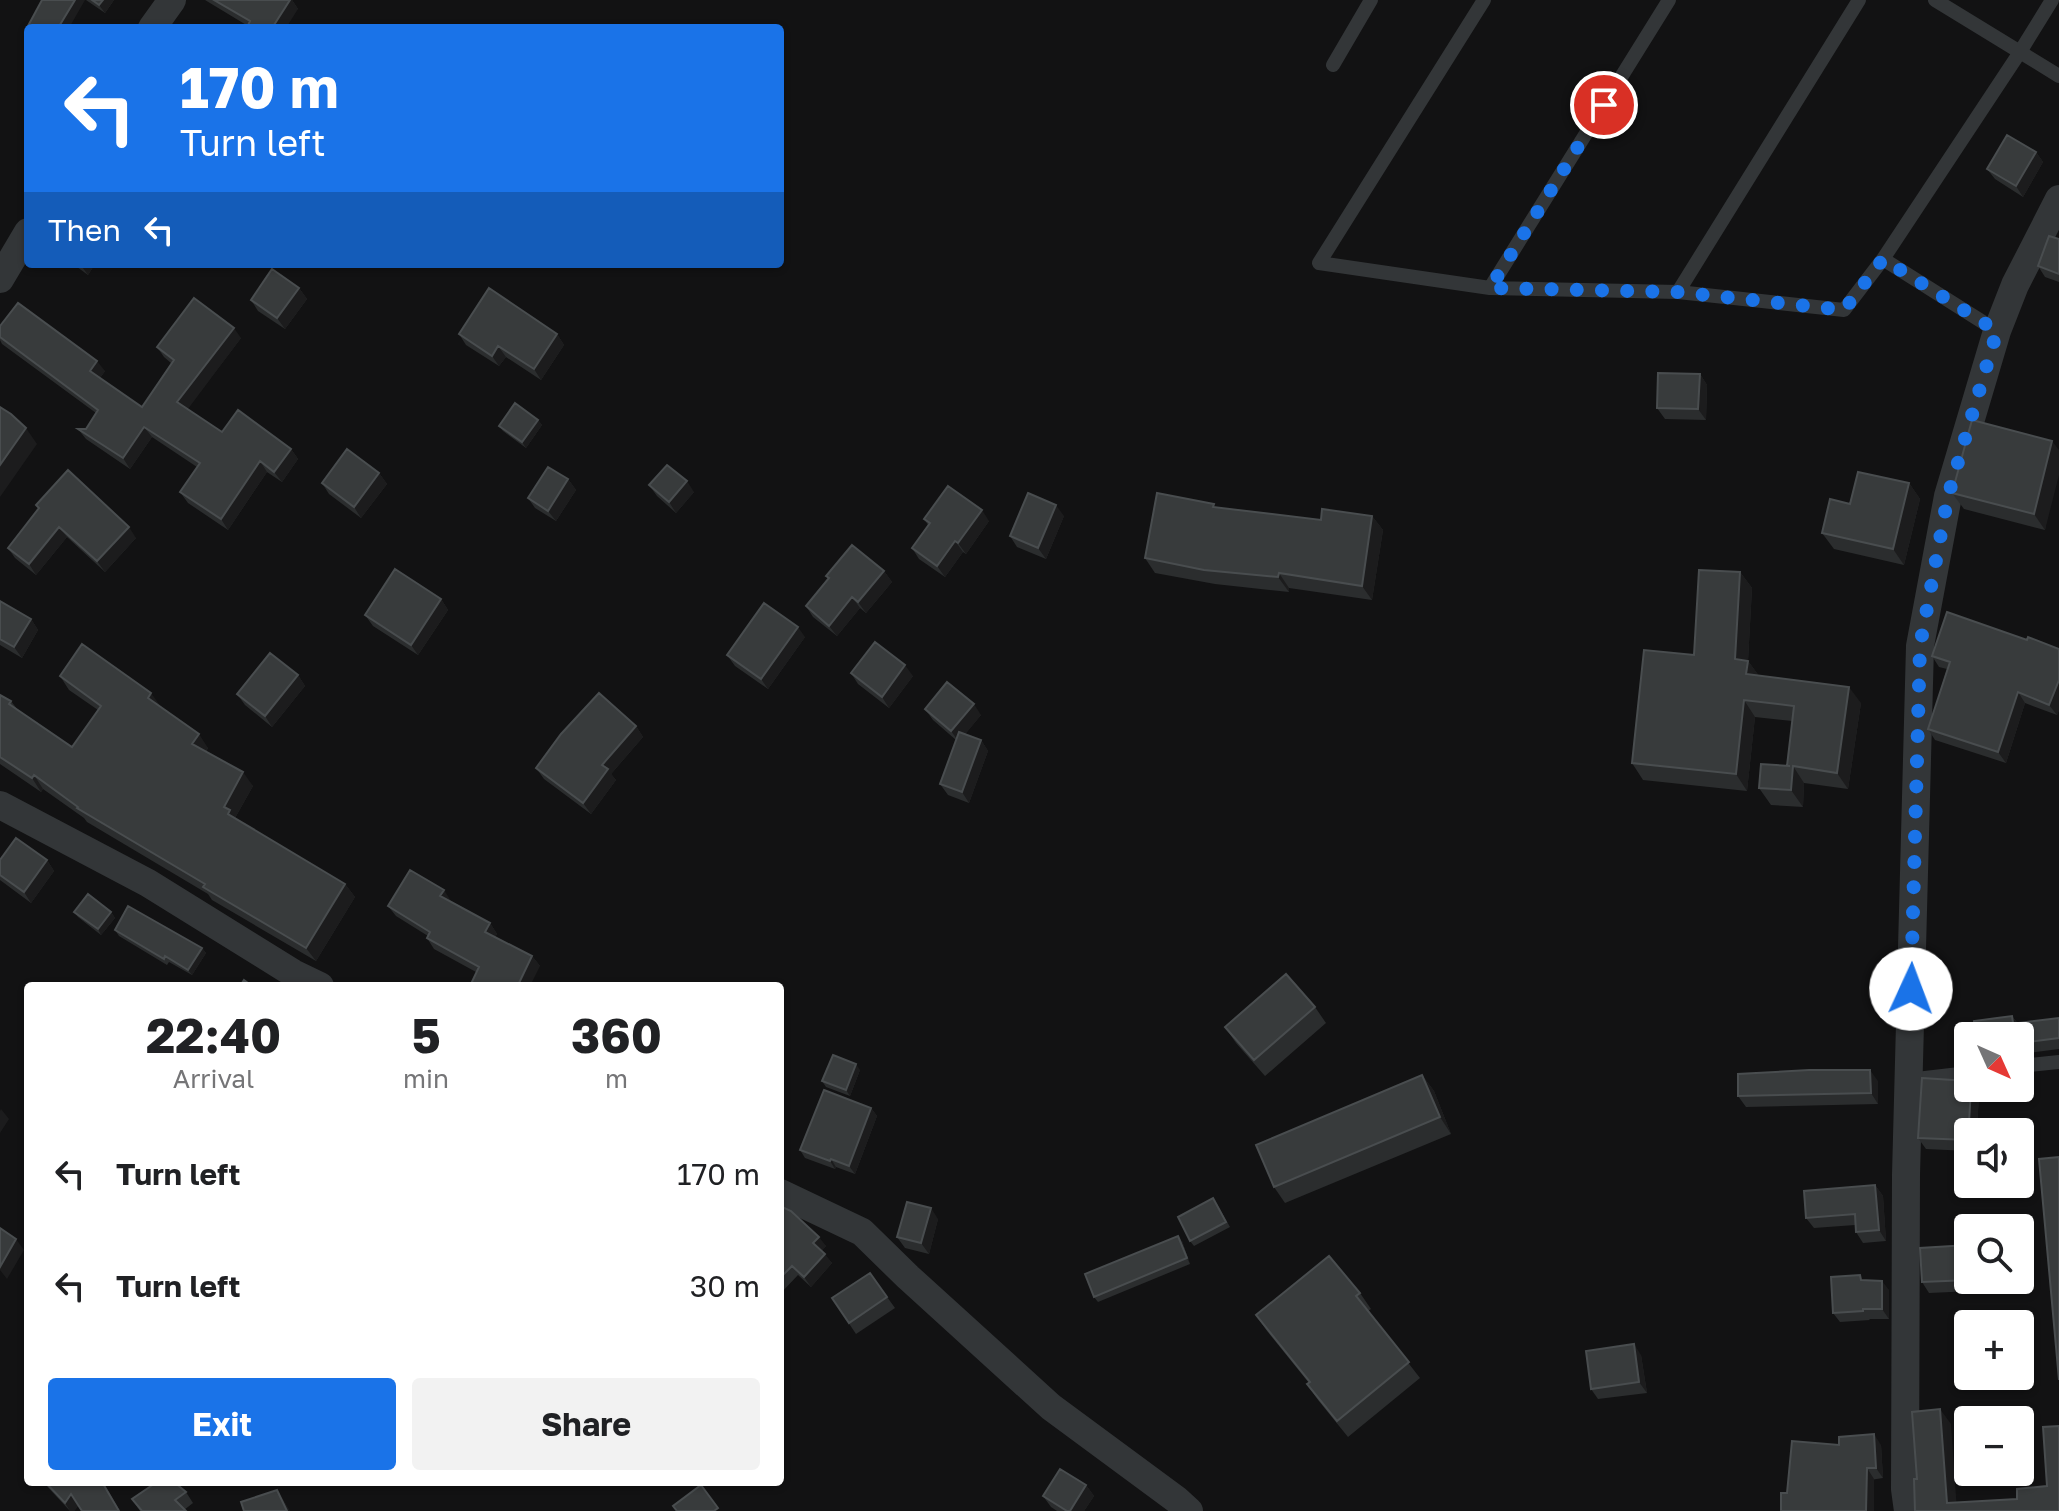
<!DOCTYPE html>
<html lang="en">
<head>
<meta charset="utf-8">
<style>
	body { margin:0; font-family:"Golos Text",sans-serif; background:#f2f2f2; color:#202124; height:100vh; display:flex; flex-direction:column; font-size:30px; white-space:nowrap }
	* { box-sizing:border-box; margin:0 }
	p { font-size:26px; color:#757577 }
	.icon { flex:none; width:44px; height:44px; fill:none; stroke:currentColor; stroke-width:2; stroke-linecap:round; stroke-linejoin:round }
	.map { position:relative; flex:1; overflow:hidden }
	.sheet { position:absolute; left:24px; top:982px; width:760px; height:504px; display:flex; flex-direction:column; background:#fff; border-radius:8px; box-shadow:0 2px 6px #0004 }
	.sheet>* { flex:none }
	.banner { position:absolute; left:24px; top:24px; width:760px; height:244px; border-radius:8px; box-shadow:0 2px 6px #0004; background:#1a73e8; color:#fff; overflow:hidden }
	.needle { width:52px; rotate:135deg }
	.buttons { position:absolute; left:1954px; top:1022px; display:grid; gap:16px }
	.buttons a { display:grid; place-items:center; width:80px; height:80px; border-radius:8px; background:#fff; box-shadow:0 2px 6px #0004; font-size:40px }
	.pin { position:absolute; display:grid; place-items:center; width:68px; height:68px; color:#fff; margin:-34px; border:4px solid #fff; border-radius:50%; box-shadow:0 2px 8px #0007 }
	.me { position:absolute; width:88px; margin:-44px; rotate:2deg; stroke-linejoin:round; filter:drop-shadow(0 0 6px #0008) }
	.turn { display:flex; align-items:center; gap:28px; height:168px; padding:0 24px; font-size:36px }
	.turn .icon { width:104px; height:104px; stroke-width:2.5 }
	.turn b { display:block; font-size:56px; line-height:68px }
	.then { display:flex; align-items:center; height:76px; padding:0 24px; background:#0003; gap:16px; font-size:30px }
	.eta { display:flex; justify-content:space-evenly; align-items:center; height:136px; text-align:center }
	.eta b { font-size:48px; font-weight:700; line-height:56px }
	.action { display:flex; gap:16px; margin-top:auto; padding:16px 24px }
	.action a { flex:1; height:92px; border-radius:8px; background:#1a73e8; color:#fff; font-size:32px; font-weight:700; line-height:92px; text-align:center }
	.action a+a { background:#f2f2f2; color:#202124 }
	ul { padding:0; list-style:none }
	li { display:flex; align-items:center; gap:24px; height:112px; padding:0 24px }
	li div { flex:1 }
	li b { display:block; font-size:30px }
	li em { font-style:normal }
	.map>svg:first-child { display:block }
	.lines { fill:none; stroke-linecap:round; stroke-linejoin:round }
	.lane { stroke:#333638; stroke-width:14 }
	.street { stroke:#333638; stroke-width:28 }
	.wall { fill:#2b2d2e }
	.shaded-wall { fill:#1c1c1d }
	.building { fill:#383b3c; stroke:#494d4f; stroke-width:2 }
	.route { stroke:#1a73e8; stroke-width:14; stroke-dasharray:0 25.2 }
</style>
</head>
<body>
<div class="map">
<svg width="2059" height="1511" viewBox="0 0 2059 1511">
	<rect width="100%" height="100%" fill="#121213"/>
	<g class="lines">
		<path class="lane" d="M1484,0L1319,263L1490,288
			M1669,0L1490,288L1678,292
			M1859,0L1678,292L1844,310L1883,259
			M1935,0L2020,52L1883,259L1997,331
			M2052,0L2020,52L2059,76
			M1333,65L1371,0
			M2020,1066L2059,1062
			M1908,1080L1968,1073"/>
		<path class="street" d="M152,28L172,0
			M0,279L28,232
			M0,805L148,883L293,973L320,986
			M780,1193L862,1232L908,1277L1051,1407L1177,1500L1189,1511
			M1908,1511L1905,1489L1906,1175L1920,646L1948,496L1997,331L2015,285L2059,199"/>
	</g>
	<path class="wall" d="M86,0H114L105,13Z
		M205,0H292L298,9L248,26Z
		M2036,152L2043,162L2023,197L1995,179L1987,169Z
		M2059,239V282L2045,277L2038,266Z
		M73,264H95L88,275Z
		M299,288L307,299L285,329L258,311L251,300Z
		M0,326L105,371L100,378L142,407L171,363L164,357L157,347L241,338L187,409L222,432L291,449L298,459L282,482L267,472L228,530L188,503L180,492L197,467L152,437L130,469L86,439L78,429H86L96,413L2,344L0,340Z
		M459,334H557L564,345L541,380L506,357L499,366L466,345Z
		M1700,374L1707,385L1706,420L1665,419L1657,408Z
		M538,420L542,425L526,448L503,431L499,426Z
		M2059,450L2045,530L1964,509L1952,493Z
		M379,473L387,484L361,518L329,494L322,483Z
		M568,479L576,490L556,521L535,508L528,498Z
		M1909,483L1920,499L1904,565L1834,549L1822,533L1850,504Z
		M649,485L694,492L676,513L657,496Z
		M36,505L136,538L105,572L67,537L36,575L15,558L8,548L39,509Z
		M1216,507L1321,520L1372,516L1383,530L1372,600L1289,588V592L1215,584L1155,573L1145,558Z
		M1064,516L1046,559L1017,547L1010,536Z
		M924,519L989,521L966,554L963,552L945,577L919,559L912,548L928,525Z
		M884,571L892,582L866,613L860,608L837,636L813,617L806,606L828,579L826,576Z
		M1740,572L1752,588L1748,661L1759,676L1861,703L1848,789L1804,783L1803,807L1771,805L1759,788L1787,766L1792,721L1755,717L1747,791L1643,780L1632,763L1694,655Z
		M441,599L448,610L418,655L373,626L365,615Z
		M0,601L31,619L38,630L22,658L0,645Z
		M805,637L768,689L735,666L727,655Z
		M2027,640L2059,649V710L2057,715L2025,703L2006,763L1935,740L1928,729L1947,669L1939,667L1932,656Z
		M851,673L913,676L889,708L858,684Z
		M298,675L305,686L272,727L245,705L237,694Z
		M60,676L161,707L208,748L206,752L253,786L235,818L345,884L355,897L316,961L212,900L208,894L87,822L84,818L43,789L41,792L0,764V695L11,701L17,709L72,747L98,710L69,690Z
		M925,709L981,715L965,734L981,740L988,751L969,803L948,795L940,784L956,740L933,720Z
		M636,726L643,737L611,774L616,780L591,814L544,779L536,768Z
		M0,860H47L54,871L31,903L0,880Z
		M451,901L490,923L497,934L495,937L532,956L540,966L476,972L434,949L427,938L428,936L396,916L388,906Z
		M74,912H111L115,918L101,935L78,917Z
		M115,930L202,948L206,953L192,975L169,962L167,965L119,936Z
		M1315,1007L1326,1023L1265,1076L1236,1043L1225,1027Z
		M2012,1016L2019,1025L2059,1018V1049L2028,1053L2022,1044L2023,1052H2020V1036Z
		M860,1070L850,1096L826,1087L822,1081Z
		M1422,1075L1434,1091L1451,1134L1285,1203L1274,1187Z
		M1878,1081V1104L1746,1107L1738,1096Z
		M1979,1092L1977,1132H1968V1151L1926,1149L1918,1138Z
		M871,1108L877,1116L855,1174L836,1167L835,1169L805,1158L800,1150Z
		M1875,1185L1883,1196L1886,1241L1863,1243L1856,1232L1855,1225L1814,1228L1806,1218Z
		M1217,1204L1230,1227L1194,1246L1190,1241Z
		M780,1206L826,1246L821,1251L832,1263L811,1287L798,1275L780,1294Z
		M938,1219L929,1254L905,1248L897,1237Z
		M1182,1241L1190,1264L1098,1302L1094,1297Z
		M870,1273L895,1308L856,1334L832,1298Z
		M1968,1280H1996V1290L1929,1293L1922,1282Z
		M1865,1281L1889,1290V1319H1869L1870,1320L1840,1322L1833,1313Z
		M1360,1293L1371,1309L1368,1311L1420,1378L1348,1437L1318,1400L1307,1384L1309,1383L1267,1331L1256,1315Z
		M1641,1355L1647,1393L1598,1399L1591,1389Z
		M1881,1445L1883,1478L1787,1493Z
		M43,1482H103L120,1511L79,1505L74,1511H70Z
		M1086,1485L1094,1496L1084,1511H1057L1051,1507L1043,1496Z
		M186,1492L193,1503L184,1510L186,1511H140L132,1499Z"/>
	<path class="shaded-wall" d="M75,0H85L69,28H58Z
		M103,0H114L105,13L99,5Z
		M290,0H292L298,9L286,28H276L274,25Z
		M2036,152L2043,162L2023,197L2016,186Z
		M80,264H95L88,275Z
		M299,288L307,299L285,329L277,318Z
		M234,328L241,338L185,413L177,402Z
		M557,334L564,345L541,380L534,369Z
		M498,346L506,357L499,366L492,356Z
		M97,361L105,371L97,382L90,371Z
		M1700,374L1707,385L1706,420L1698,409Z
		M538,420L542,425L526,448L522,442Z
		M144,427L152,437L130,469L123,458Z
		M26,428L37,444L0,497V465Z
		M2052,441L2059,450V475L2045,530L2034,514Z
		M291,449L298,459L282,482L274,472Z
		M260,461L267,472L228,530L221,519Z
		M379,473L387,484L361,518L354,507Z
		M568,479L576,490L556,521L548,511Z
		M687,481L694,492L676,513L669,502Z
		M1909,483L1920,499L1904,565L1893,549Z
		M1056,505L1064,516L1046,559L1038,548Z
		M982,510L989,521L966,554L958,543Z
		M1372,516L1383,530L1372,600L1362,586Z
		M59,527L67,537L36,575L29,564Z
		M129,527L136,538L105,572L97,561Z
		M955,541L963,552L945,577L937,566Z
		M884,571L892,582L866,613L858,602Z
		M1740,572L1752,588L1748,661L1760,677L1758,691L1735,659Z
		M1279,573L1289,588V592L1278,577Z
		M852,597L860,608L837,636L829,626Z
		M441,599L448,610L418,655L411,645Z
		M31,619L38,630L22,658L14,647Z
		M798,627L805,637L768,689L761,679Z
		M905,665L913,676L889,708L882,697Z
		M298,675L305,686L272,727L265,716Z
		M2059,680V710L2057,715L2049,705Z
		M1849,687L1861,703L1848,789L1837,773Z
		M2018,692L2025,703L2006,763L1998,752Z
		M151,693L161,707L148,698Z
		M1744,700L1755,717L1747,791L1736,774Z
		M974,704L981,715L959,742L951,731Z
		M636,726L643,737L611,774L616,780L591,814L583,803L602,765Z
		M199,734L208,748L201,758L192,744Z
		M981,740L988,751L969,803L962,792Z
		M1793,766L1804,783L1803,807L1791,790Z
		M243,772L253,786L235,818L228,814L224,807Z
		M34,775L43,789L41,792L32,778Z
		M47,860L54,871L31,903L24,892Z
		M345,884L355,897L316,961L306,948Z
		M444,890L451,901L448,906L440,896Z
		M111,912L115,918L101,935L98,929Z
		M490,923L497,934L492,943L485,932Z
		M202,948L206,953L192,975L188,970Z
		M532,956L540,966L530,986H521L519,983Z
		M2012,1016L2020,1027L2023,1052L2020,1048V1036H2015Z
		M856,1064L860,1070L850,1096L846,1090Z
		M1870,1070L1878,1081V1104L1871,1093Z
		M1422,1075L1434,1091L1451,1134L1440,1117Z
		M1971,1088H1976L1979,1092L1977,1132H1969Z
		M871,1108L877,1116L855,1174L849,1166Z
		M1,1109L9,1119L0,1133V1111Z
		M831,1159L836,1167L835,1169L830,1161Z
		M1875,1185L1883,1196L1886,1241L1879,1230Z
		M931,1208L938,1219L929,1254L921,1243Z
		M1178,1236L1182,1241L1190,1264L1187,1258Z
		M819,1237L826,1246L820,1253L813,1243Z
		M16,1239L24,1250L7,1279L0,1270V1267Z
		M825,1254L832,1263L811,1287L804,1277Z
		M1989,1280H1996V1290Z
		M1882,1281L1889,1290V1319L1882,1309Z
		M1634,1344L1641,1355L1647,1393L1639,1382Z
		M1940,1409L1951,1424L1957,1511L1947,1503Z
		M1874,1434L1881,1445L1883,1478L1876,1468Z
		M1867,1468L1874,1479V1511H1866Z
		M1086,1485L1094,1496L1084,1511H1070Z
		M277,1490L284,1501L290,1511H287Z
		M71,1494L79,1505L74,1511H70L65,1503Z"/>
	<path class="building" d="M42,0H75L58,28H31L28,26Z
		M92,0H103L99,5Z
		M214,0H290L274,25L281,28H247L250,21Z
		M2007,135L2036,152L2016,186L1987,169Z
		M2049,236L2059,239V274L2038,266Z
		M272,269L299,288L277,318L251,300Z
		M489,288L557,334L534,369L498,346L492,356L459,334Z
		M194,298L234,328L177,402L222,432L238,410L291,449L274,472L260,461L221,519L180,492L200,463L144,427L123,458L78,429H86L98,410L0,337V326L18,303L97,361L90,371L142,407L174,360L157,347Z
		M1658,373L1700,374L1698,409L1657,408Z
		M515,403L538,420L522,442L499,426Z
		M0,407L11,414L26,428L0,465Z
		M1972,420L2052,441L2034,514L1952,493Z
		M347,449L379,473L354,507L322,483Z
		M667,465L687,481L669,502L649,485Z
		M548,467L568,479L548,511L528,498Z
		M68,470L129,527L97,561L59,527L29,564L8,548L39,508L36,505Z
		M1858,472L1909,483L1893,549L1822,533L1830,499L1850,504Z
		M948,486L982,510L958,543L955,541L937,566L912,548L930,523L924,519Z
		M1028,493L1056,505L1038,548L1010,536Z
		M1157,493L1214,504L1213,507L1321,520L1322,509L1372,516L1362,586L1279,573L1278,577L1204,570L1145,558Z
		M852,545L884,571L858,602L852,597L829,626L806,606L829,578L826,576Z
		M395,569L441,599L411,645L365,615Z
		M1699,570L1740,572L1735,659L1748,661L1746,674L1849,687L1837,773L1793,766L1791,790L1759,788L1761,764L1790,766H1787L1794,706L1744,700L1736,774L1632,763L1644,650L1694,655Z
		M0,601L31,619L14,647L0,639Z
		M764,603L798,627L761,679L727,655Z
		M1947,612L2027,640L2028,637L2059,649V680L2049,705L2018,692L1998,752L1928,729L1950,662L1932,656Z
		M875,642L905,665L882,697L851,673Z
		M82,644L151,693L148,698L199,734L192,744L243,772L224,807L230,810L228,814L345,884L306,948L203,887L205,884L77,808L78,807L34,775L32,778L0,757V695L11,701L9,704L72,747L101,706L60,676Z
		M270,653L298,675L265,716L237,694Z
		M947,682L974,704L951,731L925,709Z
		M599,693L636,726L602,765L608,769L583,803L536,768L561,734Z
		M959,732L981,740L962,792L940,784Z
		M16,838L47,860L24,892L0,875V860Z
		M410,870L444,890L440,896L490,923L485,932L532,956L519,983L528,986H470L479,967L427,938L430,932L388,906Z
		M88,894L111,912L98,929L74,912Z
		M128,906L202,948L188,970L165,956L164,959L115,930Z
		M1286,974L1315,1007L1254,1060L1225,1027Z
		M244,980L252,986H240Z
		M2012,1016L2015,1036H1976L1974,1021Z
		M2059,1018V1038L2021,1043L2018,1023Z
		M833,1055L856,1064L846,1090L822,1081Z
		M1809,1070H1870L1871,1093L1738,1096V1074Z
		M1422,1075L1440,1117L1274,1187L1256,1145Z
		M1922,1078L1968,1081V1088H1971L1968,1140L1918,1138Z
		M824,1090L871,1108L849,1166L831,1159L830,1161L800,1150Z
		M2059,1157V1380L2039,1159Z
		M1875,1185L1879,1230L1856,1232L1855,1214L1806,1218L1804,1191Z
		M1213,1198L1226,1222L1190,1241L1178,1217Z
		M907,1202L931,1208L921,1243L897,1237Z
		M780,1206L791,1211L819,1237L813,1243L825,1254L804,1277L792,1266L780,1278Z
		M0,1228L16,1239L0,1267Z
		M1178,1236L1187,1258L1094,1297L1085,1274Z
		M1968,1245L1969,1280L1922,1282L1920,1248Z
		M1329,1256L1360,1293L1356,1296L1409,1362L1337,1421L1307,1384L1310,1382L1256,1315Z
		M870,1273L887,1297L849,1323L832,1298Z
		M1860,1275L1861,1280L1882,1281V1309H1863V1311L1833,1313L1831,1277Z
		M1634,1344L1639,1382L1591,1389L1586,1351Z
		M1940,1409L1947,1503L2017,1499V1489L2047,1486L2043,1427L2059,1426V1511H1915L1914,1479H1917L1912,1412Z
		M1874,1434L1876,1468H1867L1866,1511H1781V1493H1787L1792,1441L1839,1445V1437Z
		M1060,1469L1086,1485L1070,1511H1067L1043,1496Z
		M45,1482H102L119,1511H82L71,1494L65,1503Z
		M157,1482H174L186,1492L175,1500L186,1511H142L132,1499Z
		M701,1485L718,1508L714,1511H677L673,1506Z
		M277,1490L287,1511H244L241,1502Z"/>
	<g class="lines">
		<path class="route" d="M1604,105L1490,288L1678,292L1844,310L1883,259L1997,331L1948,496L1920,646L1911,989"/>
	</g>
</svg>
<div class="buttons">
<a><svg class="needle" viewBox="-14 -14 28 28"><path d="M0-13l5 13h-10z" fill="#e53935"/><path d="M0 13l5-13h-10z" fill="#757577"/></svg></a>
<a><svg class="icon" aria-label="sound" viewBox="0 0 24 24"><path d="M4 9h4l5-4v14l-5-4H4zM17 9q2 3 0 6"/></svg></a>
<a><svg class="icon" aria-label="search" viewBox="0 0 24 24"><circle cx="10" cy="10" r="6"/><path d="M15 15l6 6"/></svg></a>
<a>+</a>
<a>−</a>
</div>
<div class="pin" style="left:1604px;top:105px;background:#d93025"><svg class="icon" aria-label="arrive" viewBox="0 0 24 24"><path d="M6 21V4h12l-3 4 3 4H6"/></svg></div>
<svg class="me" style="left:1911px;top:989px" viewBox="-20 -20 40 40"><circle r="19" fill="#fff"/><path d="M0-13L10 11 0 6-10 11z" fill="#1a73e8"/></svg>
<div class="banner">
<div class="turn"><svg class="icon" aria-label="left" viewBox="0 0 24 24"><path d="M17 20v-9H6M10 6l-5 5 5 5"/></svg><div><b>170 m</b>Turn left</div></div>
<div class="then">Then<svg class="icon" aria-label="left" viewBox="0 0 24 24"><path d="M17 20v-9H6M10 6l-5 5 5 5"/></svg></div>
</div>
<section class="sheet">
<div class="eta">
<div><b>22:40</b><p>Arrival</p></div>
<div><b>5</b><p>min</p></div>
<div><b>360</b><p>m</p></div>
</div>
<ul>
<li><svg class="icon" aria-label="left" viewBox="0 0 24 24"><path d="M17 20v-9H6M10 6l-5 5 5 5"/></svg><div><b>Turn left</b></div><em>170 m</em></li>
<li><svg class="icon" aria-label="left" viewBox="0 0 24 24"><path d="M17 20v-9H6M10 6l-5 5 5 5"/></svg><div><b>Turn left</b></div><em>30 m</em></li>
</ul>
<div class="action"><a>Exit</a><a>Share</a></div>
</section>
</div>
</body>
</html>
